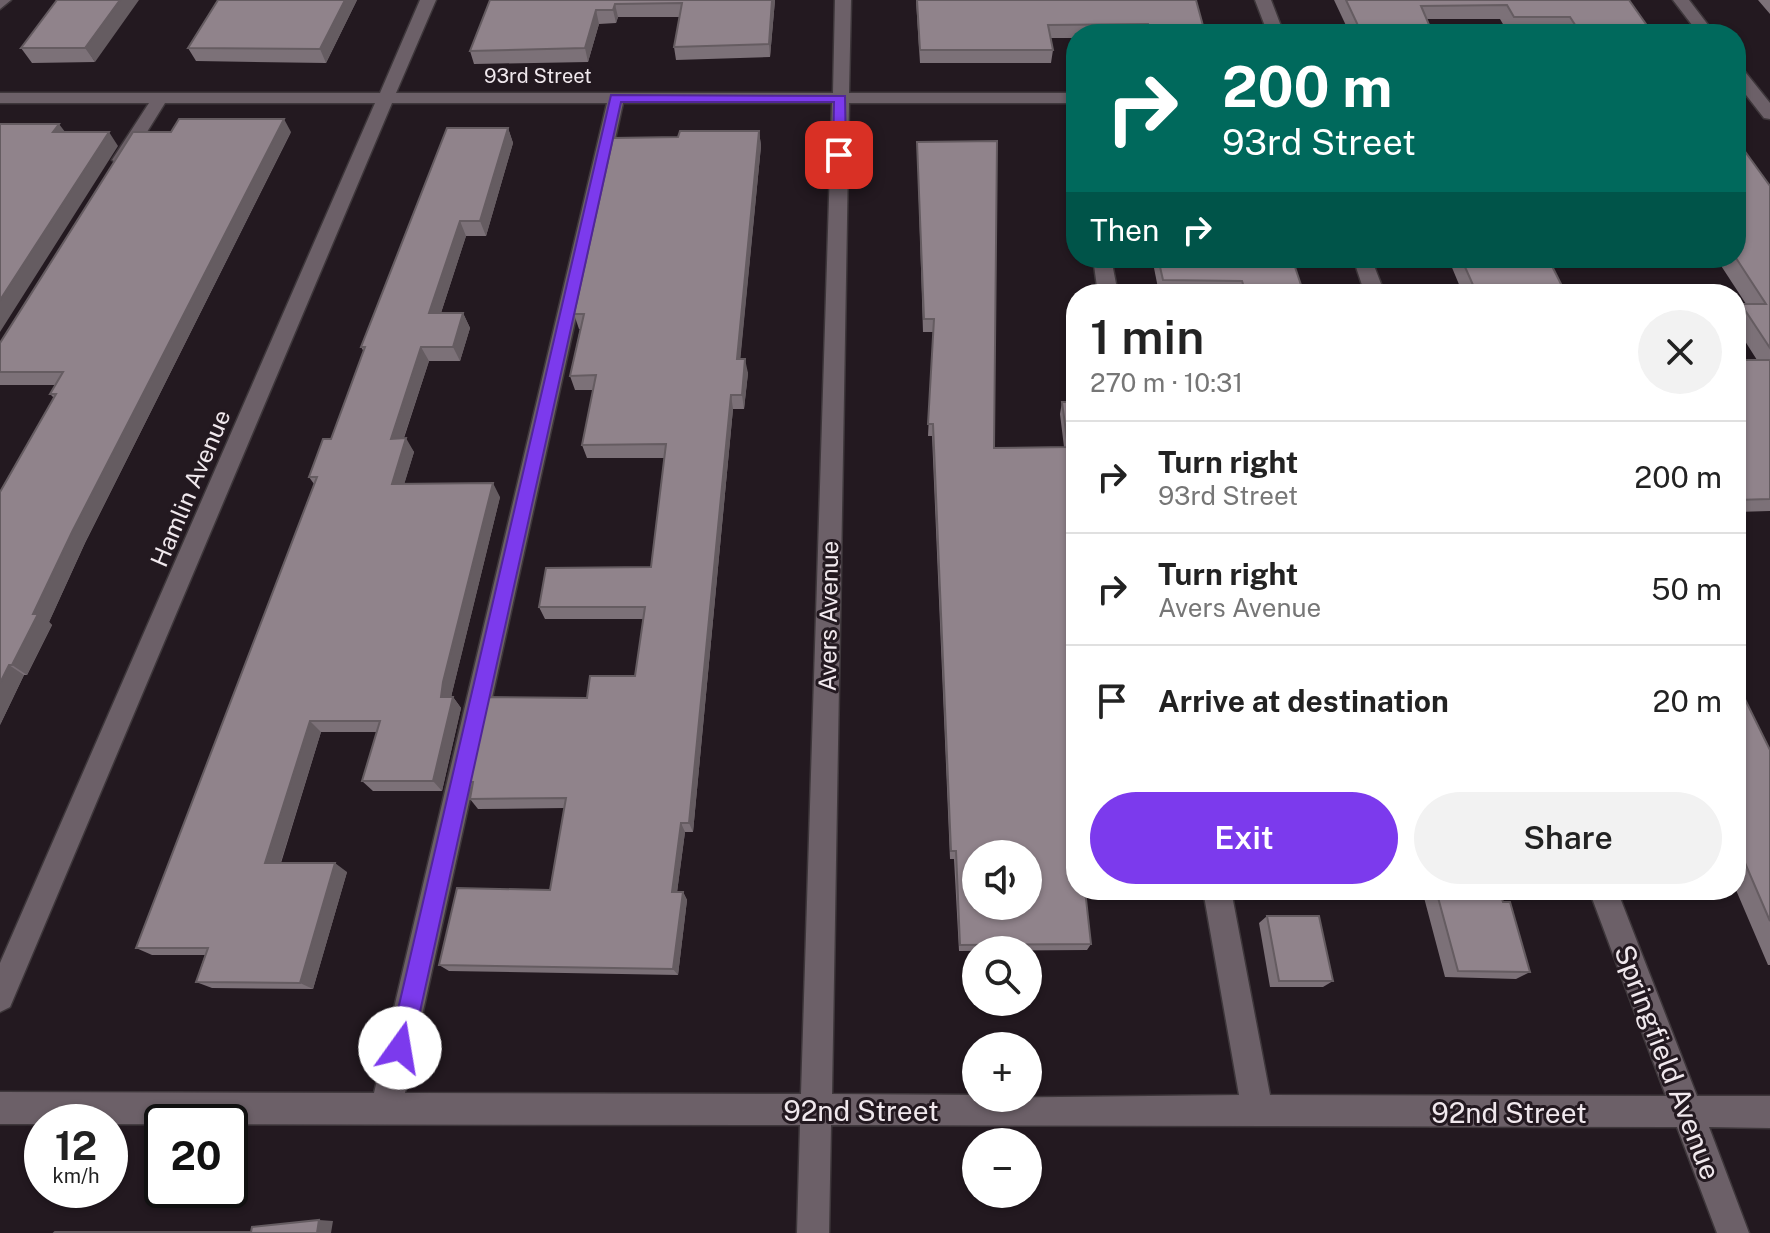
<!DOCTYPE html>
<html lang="en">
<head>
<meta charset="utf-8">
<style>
	body { margin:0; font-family:"Public Sans",sans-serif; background:#f2f2f2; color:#222; height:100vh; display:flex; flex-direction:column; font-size:30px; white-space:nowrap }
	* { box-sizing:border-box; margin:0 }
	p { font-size:26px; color:#767676 }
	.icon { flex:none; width:44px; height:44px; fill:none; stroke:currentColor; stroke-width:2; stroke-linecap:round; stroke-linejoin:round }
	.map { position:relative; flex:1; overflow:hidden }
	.panel { position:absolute; left:1066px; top:284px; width:680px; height:616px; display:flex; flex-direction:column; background:#fff; border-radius:32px; box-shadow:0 2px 6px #0004 }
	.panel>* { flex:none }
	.guide { position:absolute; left:1066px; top:24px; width:680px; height:244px; border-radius:32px; box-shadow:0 2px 6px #0004; background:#00695c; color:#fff; overflow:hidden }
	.fabs { position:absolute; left:962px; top:840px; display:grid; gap:16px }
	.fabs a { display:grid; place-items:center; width:80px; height:80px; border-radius:50%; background:#fff; box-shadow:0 2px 6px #0004; font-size:40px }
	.speed { position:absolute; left:24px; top:1104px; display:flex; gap:16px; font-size:40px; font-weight:700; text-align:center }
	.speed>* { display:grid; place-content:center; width:104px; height:104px; border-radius:50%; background:#fff; box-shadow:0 2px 6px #0004; line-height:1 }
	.speed small { font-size:20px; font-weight:400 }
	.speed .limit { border:4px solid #111; border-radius:12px; background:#fff; color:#111 }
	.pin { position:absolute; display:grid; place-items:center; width:68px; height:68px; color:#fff; margin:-34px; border-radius:16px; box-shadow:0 4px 12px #0006 }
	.me { position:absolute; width:88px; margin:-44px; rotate:13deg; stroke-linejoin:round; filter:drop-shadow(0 0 6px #0008) }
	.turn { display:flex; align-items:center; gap:28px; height:168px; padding:0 24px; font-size:36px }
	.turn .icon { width:104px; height:104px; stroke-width:2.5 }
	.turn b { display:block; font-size:56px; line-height:68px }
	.then { display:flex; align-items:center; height:76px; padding:0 24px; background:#0003; gap:16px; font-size:30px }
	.round { display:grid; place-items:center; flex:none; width:84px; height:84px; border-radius:42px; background:#f2f2f2 }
	.head { display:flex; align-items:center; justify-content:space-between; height:136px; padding:0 24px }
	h1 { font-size:48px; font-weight:600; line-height:60px }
	.button { display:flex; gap:16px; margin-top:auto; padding:16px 24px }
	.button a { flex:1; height:92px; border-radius:48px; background:#7c3aed; color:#fff; font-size:32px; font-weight:600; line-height:92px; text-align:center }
	.button a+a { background:#f2f2f2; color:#222 }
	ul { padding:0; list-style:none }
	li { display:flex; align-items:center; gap:24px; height:112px; padding:0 24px; border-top:2px solid #e0e0e0 }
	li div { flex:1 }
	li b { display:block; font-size:30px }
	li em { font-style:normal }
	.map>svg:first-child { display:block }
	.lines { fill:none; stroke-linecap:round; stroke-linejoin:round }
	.minor-casing { stroke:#3e373b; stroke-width:3 }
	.minor { fill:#6c6068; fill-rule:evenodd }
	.wall { fill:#7c7178 }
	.shaded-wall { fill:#655c61 }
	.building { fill:#90838b; stroke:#655c61; stroke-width:2; fill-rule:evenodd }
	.route { fill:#7c3aed; stroke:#51269a; stroke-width:2 }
	.labels { text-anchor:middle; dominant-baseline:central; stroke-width:6; stroke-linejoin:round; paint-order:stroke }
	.far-street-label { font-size:20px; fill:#f0e8ed; stroke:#231920 }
	.street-label { font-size:24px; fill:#f0e8ed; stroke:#231920 }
	.near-street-label { font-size:28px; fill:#f0e8ed; stroke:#231920 }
</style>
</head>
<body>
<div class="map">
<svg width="1770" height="1233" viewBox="0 0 1770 1233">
	<rect width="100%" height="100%" fill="#231920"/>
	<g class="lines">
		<g class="minor-casing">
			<path id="minor" d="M0,0H11L0,9Z
				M420,0H436L396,93H833L835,0H851L849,93H1076V103H849L832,1094L976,1095V1098L1239,1095L1203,890H1231L1270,1095L1666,1096L1589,890H1617L1697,1096H1770V1128L1709,1127L1749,1233H1717L1677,1127L831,1125L829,1233H797L800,1125L0,1124V1092L374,1093L607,103H392L10,1007L0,1012V963L375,103H165L127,164L121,165L112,160L149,103H0V93H380ZM623,103H832L801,1094L405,1093Z
				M1255,0H1271L1284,34H1268Z
				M1673,0H1689L1715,34H1699Z
				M1736,66L1742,68L1770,103V119L1764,118L1736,82Z
				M1093,258H1111L1118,294H1098Z
				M1353,258H1371L1385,294H1365Z"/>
		</g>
		<use href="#minor" class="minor"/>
	</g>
	<path class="wall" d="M57,0L95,62L32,63L21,48Z
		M357,0L326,63L196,61L188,48Z
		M490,0H775L770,57L676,60L674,47L680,17H618L616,23L599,24L588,62L474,64L470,51Z
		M916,0H1196L1205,33V34H1076V38H1051L1053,50L1051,63H920Z
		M1334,0H1629L1653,34H1565L1562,30L1507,31L1500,19H1427L1433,34H1350Z
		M1758,0H1770V14Z
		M508,128L513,143L486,236H466L441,313H463L470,328L460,361H429L404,438L414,452L404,484L500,497L452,693L451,697H453L461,708L442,791H373L362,781L377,732H321L281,863L347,872L313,989L212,988L196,982L205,955H152L136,948L314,484L309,477L331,439L364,352L361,347Z
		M759,131L761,146L740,359L748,373L744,409H733L693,832H685L677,892H683L687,900L678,975L449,971L439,965L550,890L565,808L478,809L470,799L472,789L466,782L587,698L635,676L643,619H545L539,607L651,567L664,458H587L582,445L593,390H575L570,376L580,329H579L574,314L678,137Z
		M291,132L85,543L49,622L52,625L27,675H24L0,725L54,398L50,394L55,385H0V343Z
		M917,142L994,448L1064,447L1060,414L1062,402H1076V890L1091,944L1087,950L959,951L954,859H950L932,436H928L933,332H923Z
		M1770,186V511L1736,512V360H1757L1736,327V310L1741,304H1746L1716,258H1736Z
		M1152,258H1292L1304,294L1159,293Z
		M1448,258H1548L1566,294H1463Z
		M1736,681L1770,750V965H1768L1736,890Z
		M1422,890H1499L1530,972L1516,979L1445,977Z
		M1267,916L1333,981L1323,987H1270L1259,923Z"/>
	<path class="shaded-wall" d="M120,0H139L95,62L85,48Z
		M345,0H357L326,63L320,49Z
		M772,0H775L770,57L769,44Z
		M615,4L618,17L616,23L613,10Z
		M596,10L599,24L588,62L585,48Z
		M284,119L291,132L85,543L49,622L52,625L27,675L12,665L33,614L72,532Z
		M59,124L69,137L53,132Z
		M508,128L513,143L486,236L480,221Z
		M759,131L761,146L739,373L737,359Z
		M109,132L118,146L0,332V300Z
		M460,221L466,236L436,328L429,313Z
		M463,313L470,328L460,361L453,347Z
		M421,347L429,361L399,452L391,439Z
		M745,359L748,373L744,409L742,395Z
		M731,395L733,409L693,832L689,823Z
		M406,438L414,452L400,498L392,484Z
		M493,483L500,497L452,693L450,708L453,697L461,708L442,791L433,781L443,682Z
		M9,665L24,675L0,725V683Z
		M310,721L321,732L278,871L265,863Z
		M681,823L685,832L676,900L672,892Z
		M335,863L347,872L313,989L300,983Z
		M683,892L687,900L678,975L673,969Z
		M319,1220L333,1221L331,1233H317Z"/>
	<path class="building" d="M57,0H120L85,48H21Z
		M218,0H345L320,49L188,48Z
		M490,0H772L769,44L674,47L682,3L615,4L613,10H596L585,48L470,51Z
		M917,0H1196L1205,33H1150L1148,24L1048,25L1053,50H920Z
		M1346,0H1629L1653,34H1581L1570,17H1514L1507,5L1421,6L1433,34H1362Z
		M179,119H284L72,532L33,614H38L12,665H9L0,683V492L56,394H50L63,372H0V343L133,132H171Z
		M0,124H59L53,132H109L0,300Z
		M447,128H508L480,221H460L429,313H463L453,347H421L391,439L406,438L392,484L493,483L443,682L441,697H453L433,781H362L380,721H310L265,863H335L300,983L196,982L208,948H136L317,477H309L323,439H331L365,347H361Z
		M680,131H759L737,359H745L742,395H731L689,823H681L672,892H683L673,969L439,965L457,888L550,890L566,798L470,799L473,782H466L485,697L587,698L590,676H635L645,607H539L546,568L651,567L666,444L582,445L596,375L570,376L584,314H574L613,138L678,137Z
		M1736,139L1770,186V348L1741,304H1766L1736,258Z
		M997,141L994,448L1068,447L1062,402H1076V890H1085L1091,944L960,945L956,851H951L933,424H928L934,319H924L917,142ZM976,854H1028V906H976Z
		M1158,258H1292L1304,294H1246L1242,281L1163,280Z
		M1461,258H1548L1566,294H1477Z
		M1736,360H1770V499L1736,500Z
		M1736,681L1770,750V921L1736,842Z
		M1436,890H1499L1503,902H1510L1530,972L1458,971Z
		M1267,916H1319L1333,981H1279Z
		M319,1220L317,1233H54L55,1232H251L252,1227Z"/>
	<path class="route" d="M611,95L845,96L846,155L839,159L833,155L834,102H621L412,1048L408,1056L400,1059L392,1056L389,1048Z"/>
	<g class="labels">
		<g class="far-street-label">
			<text x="538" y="76">93rd Street</text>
		</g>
		<g class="street-label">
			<text transform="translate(190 488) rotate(-67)">Hamlin Avenue</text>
			<text transform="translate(828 616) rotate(-89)">Avers Avenue</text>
		</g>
		<g class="near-street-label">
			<text transform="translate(1668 1062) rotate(69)">Springfield Avenue</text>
			<text x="861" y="1110">92nd Street</text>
			<text x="1509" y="1112">92nd Street</text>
		</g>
	</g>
</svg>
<div class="fabs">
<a><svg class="icon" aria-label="sound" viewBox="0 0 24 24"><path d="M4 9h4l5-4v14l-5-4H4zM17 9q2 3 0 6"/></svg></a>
<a><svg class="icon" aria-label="search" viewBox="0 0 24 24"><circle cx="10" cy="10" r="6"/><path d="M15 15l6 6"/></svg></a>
<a>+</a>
<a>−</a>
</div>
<div class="speed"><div>12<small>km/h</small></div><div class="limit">20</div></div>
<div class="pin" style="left:839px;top:155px;background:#d93025"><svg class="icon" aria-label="arrive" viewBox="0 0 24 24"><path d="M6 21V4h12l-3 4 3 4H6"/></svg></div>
<svg class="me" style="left:400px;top:1048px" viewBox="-20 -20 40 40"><circle r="19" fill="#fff"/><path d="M0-13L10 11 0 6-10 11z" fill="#7c3aed"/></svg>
<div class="guide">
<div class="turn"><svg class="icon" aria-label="right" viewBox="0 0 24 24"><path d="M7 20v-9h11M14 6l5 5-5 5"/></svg><div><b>200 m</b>93rd Street</div></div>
<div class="then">Then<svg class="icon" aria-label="right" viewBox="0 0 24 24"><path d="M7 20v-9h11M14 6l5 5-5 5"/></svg></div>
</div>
<section class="panel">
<div class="head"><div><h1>1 min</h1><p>270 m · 10:31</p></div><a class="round"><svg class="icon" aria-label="close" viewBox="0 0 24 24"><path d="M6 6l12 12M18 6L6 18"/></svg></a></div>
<ul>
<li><svg class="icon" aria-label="right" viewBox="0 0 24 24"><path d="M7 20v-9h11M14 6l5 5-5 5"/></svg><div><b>Turn right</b><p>93rd Street</p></div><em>200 m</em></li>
<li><svg class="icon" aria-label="right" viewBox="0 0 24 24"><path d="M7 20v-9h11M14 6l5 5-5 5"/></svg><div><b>Turn right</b><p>Avers Avenue</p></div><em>50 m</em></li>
<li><svg class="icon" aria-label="arrive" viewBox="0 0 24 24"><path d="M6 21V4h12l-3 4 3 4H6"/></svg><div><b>Arrive at destination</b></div><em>20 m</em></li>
</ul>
<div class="button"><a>Exit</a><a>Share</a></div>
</section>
</div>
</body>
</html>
